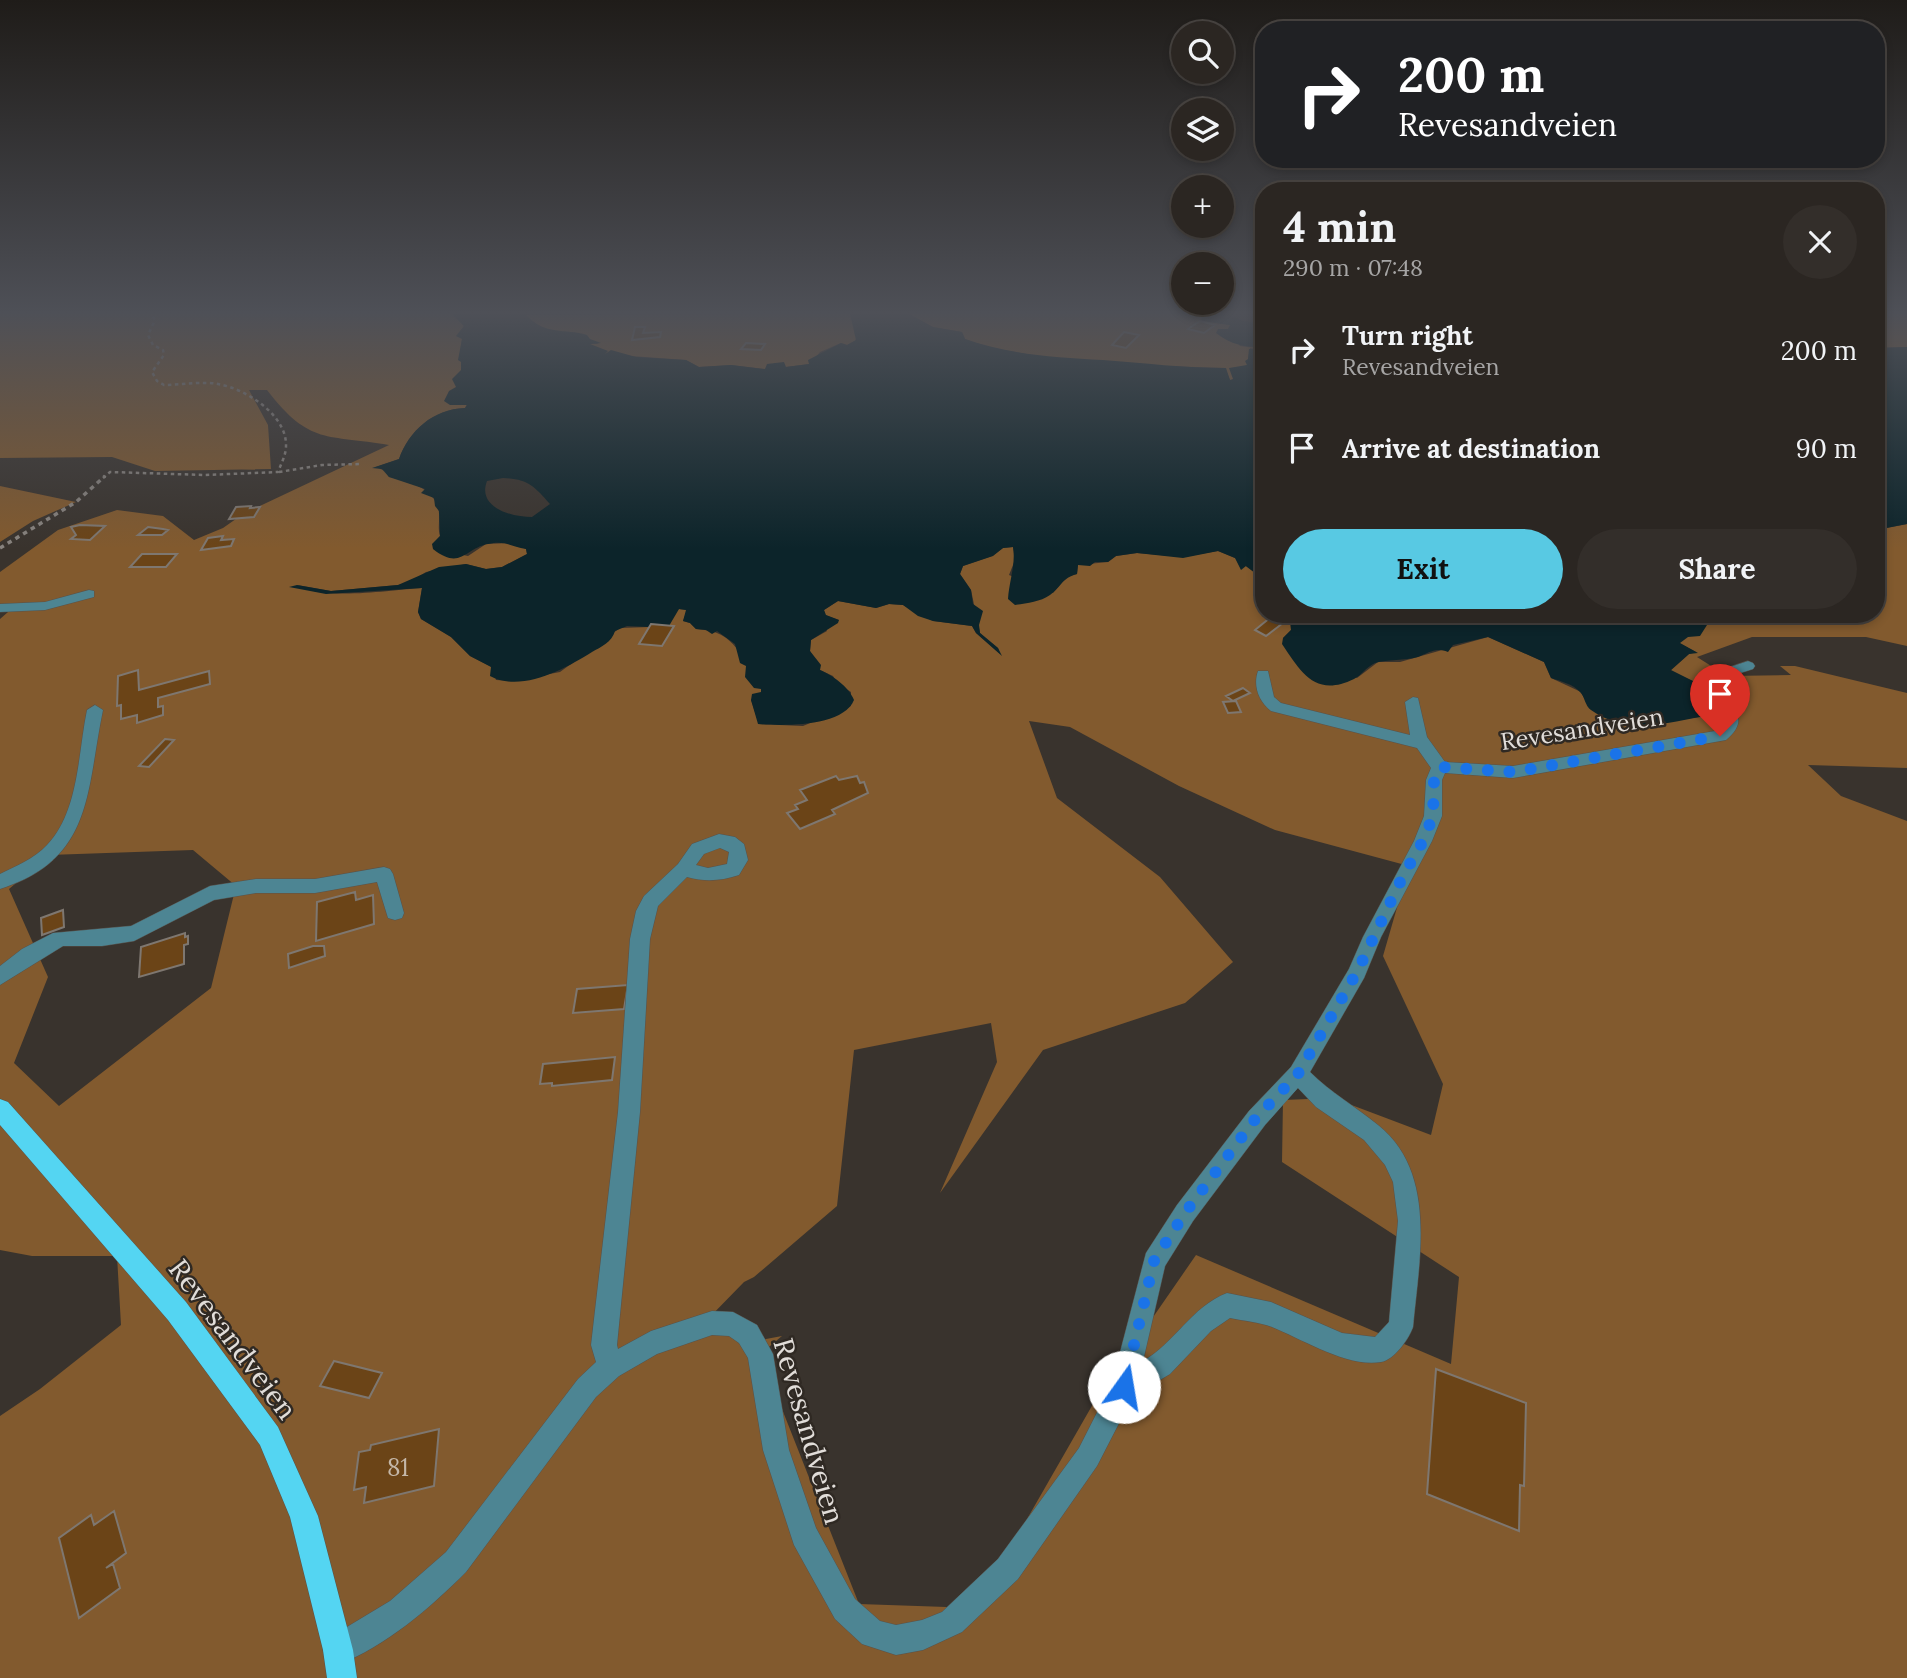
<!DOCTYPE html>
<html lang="en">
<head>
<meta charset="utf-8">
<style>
	body { margin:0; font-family:Lora,serif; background:#332e2a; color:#f1f3f6; height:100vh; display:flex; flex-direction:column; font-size:26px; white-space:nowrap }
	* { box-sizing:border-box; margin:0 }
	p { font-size:23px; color:#a6a5a5 }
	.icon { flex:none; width:38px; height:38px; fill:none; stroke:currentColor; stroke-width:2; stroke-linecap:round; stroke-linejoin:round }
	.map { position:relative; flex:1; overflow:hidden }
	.panel { position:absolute; left:1255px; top:182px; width:630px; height:441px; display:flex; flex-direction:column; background:#2b2622; border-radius:28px; box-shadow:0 4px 10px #0003,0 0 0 2px #474340 }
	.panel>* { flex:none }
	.hud { position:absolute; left:1255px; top:21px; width:630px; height:147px; border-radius:28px; box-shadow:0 4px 10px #0003,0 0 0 2px #474340; background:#202124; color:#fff; overflow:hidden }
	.controls { position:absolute; left:1171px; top:21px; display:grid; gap:14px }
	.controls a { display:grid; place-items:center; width:63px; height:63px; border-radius:50%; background:#2b2622; box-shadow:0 4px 10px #0003,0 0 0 2px #474340; font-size:35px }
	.pin { position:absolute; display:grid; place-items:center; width:60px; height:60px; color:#fff; margin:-72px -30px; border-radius:50% 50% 50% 0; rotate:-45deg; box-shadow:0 0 7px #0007 }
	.pin .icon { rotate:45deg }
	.me { position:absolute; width:77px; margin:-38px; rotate:13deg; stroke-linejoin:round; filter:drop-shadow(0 0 5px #0008) }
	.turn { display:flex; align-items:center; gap:24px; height:147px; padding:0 28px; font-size:32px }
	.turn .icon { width:91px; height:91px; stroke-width:2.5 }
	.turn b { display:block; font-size:49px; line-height:60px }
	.round { display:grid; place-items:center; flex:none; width:74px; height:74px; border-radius:37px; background:#332e2a }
	.headline { display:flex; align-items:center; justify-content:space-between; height:119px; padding:0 28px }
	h1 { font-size:42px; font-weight:800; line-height:52px }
	.primary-button { display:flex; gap:14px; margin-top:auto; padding:14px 28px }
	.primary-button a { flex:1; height:80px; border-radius:42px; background:#58c9e3; color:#111; font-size:28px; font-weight:800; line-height:80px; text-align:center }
	.primary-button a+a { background:#332e2a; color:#f1f3f6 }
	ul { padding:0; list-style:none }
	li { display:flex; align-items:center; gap:21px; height:98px; padding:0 28px }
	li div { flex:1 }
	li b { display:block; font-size:26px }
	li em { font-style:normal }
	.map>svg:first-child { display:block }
	.forest { fill:#825a2e; fill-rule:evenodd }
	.water { fill:#0c242a; fill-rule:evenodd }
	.building { fill:#6b4417; stroke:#7e7770; stroke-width:2 }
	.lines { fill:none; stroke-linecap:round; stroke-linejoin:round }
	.minor-casing { stroke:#57524c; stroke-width:1 }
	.major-casing { stroke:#57524c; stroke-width:1 }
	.path-far1 { stroke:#88837e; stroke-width:2.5; stroke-dasharray:3.5 3.5; stroke-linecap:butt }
	.path { stroke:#88837e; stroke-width:3.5; stroke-dasharray:4.5 4.5; stroke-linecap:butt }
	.minor { fill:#4d8593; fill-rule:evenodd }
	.major { fill:#54d5f2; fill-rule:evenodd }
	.route { stroke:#1a73e8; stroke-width:12; stroke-dasharray:0 21.6 }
	.labels { text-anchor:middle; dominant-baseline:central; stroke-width:5; stroke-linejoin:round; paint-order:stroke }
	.street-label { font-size:24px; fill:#e1ddd9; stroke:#2f2923 }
	.near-number-label { font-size:24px; fill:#c4b7a8 }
	.near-street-label { font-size:28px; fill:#e1ddd9; stroke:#2f2923 }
</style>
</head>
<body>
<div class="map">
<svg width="1907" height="1678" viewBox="0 0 1907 1678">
	<rect width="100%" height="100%" fill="#39332d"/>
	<path class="forest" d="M0,314H452L461,320L464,328L460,331L462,339L459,359L463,363V370L453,379L467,404L465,408C433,409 409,431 399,459L376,467L385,471L389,477C407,480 433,488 438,508C441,517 437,527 440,536L433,544V549L468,556L486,544L513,543L526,549L527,554L502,567L486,569L466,564L426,572L408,583L398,585L331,591L297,585C323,601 390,590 422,588L418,612L421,619L451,637L470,656L492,667L496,680L513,681L560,672L620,628L649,627L679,609L687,610L683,621L690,623L696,629C738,631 740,658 761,688L762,692L751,700L759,724L803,726L851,706V692L837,683L833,676L820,670L810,651L811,640L827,631L826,629L839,620L825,615L824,610L838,601L876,608L889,604L903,605L933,621L972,626L976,633L1000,654L998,648L980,633L971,590L960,574L963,566L992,556L1003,548L1013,547L1015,560L1009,575L1053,593L1066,577L1077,574L1078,565L1108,562L1116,556L1137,553L1183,557L1218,551L1235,558L1263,579L1264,614H1279L1290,618L1291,630L1283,638L1357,678L1378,662H1400L1488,637L1544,662L1551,678L1581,692L1590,709L1650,727L1667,722L1711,715L1697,683L1670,671L1689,654L1696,652L1679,643L1701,621L1725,620L1717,614H1876V530L1907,524V646L1866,637H1752L1697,657L1727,676L1791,675L1780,666H1795L1907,693V768L1808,765L1841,796L1907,821V1678H0V1416L40,1389L121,1325L117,1256H32L0,1250V619L8,612L0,606V572L58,530L117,510L163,516L194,540L223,528L243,514L389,445C327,434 310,446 267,390H249L268,425L271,469L155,471L112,457L0,458ZM1029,721L1070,727L1179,786L1275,830L1409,866L1383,956L1443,1084L1431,1135L1333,1098L1283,1100L1282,1162L1459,1277L1451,1364L1196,1255L1093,1404L976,1608L859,1604L765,1366L764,1351L782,1336L760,1340L705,1322L744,1282L754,1277L837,1206L854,1050L991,1023L997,1062L940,1193L1043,1050L1185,1003L1233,962L1160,877L1057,798ZM193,850L236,886L211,988L59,1106L14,1063L48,977L9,889L49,855Z
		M850,314L854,321L855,336H857L855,341L847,345L841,343L820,352L810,364L785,367L775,363L765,369L731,365L699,367L686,360L604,354L607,351L589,344H599C573,331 546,337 526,315Z
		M909,314H1202L1217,323L1231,325L1228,329L1240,346L1263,349L1250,348L1247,365L1240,368L1233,380H1230L1225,368L1133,365L1043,357L988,347L965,339L962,332L933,327Z
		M1876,314H1907V347L1876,348Z
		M0,486L76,502L33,521L0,542Z"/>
	<path class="water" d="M452,314H529L526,315C545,336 565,328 587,335L590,339L601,343L590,344L608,351L605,354L611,350L636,357L686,360L699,367L731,365L765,369L767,364L784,362L786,367L809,364L808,360L841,343L847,345L856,340L850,314H909L933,327L962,332L965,339C1010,355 1056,357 1103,360C1144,363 1184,368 1226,368L1230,380L1233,379L1229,368L1247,365L1245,361L1248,359L1249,349H1263V579L1246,566L1241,570L1235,558L1218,551L1183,558L1137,553L1116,556L1108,562H1095L1090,566L1078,565L1077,574C1062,578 1061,587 1050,595C1040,602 1027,603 1015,605L1008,599C1009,582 1016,564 1013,547L1003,548L993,556L963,566L960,574L971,590L973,604L983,611L979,625L980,633L998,648L1002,656L976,633L972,626L933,621L918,616L903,605L889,604L876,608L838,601L824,610L826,615L839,620L838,623L811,640L810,651L821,665L820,670C832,675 849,687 854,700C843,727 783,726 758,724L751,700L752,694L761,692V689L754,688L745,677L746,666L740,663L735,644L717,631L712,634L706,630L696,629L690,623L683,621L686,610L679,609L669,626L651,624L649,627L627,626L615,631C612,642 601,647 592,652C565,669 521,693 490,676L491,667L470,656L451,637L421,619L418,612L422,588L326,594L289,587L297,585L331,591L398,585L439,567L466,564L486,569L502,567L527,554L526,549C511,547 506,540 488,544C465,548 461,571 433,549L432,544L440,536L439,511L435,506L434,498L421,493L425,489L389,477L382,469L372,468L399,459C409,431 433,409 465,408L467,405H450L444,401L449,391L456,387L452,379L461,370V362L458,360L462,339L456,336L464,326ZM503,478C528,479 534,486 550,504L532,517C510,517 477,507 487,481Z
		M1202,314H1228L1243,321L1263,323V347C1245,347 1231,345 1216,333L1218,329H1228L1230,325L1201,321Z
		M1907,347V524L1876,530V348Z
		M1279,614H1717L1726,621L1720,624L1703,622L1707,625L1700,636L1688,637L1680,643L1698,653L1689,654L1671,670L1697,683L1718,707L1710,712L1712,715C1671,721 1629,737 1591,710C1585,706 1585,697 1580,692C1573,684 1560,681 1551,678L1544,662L1488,637L1453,645L1448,652C1435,647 1429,653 1418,657C1404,661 1388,659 1375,663C1366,667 1362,675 1354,679C1315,698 1301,672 1282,644L1283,638L1291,630L1290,618Z"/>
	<path class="building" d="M1200,321L1215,325L1204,333L1188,329Z
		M635,327H645L643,333L661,332L660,337L632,340Z
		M1124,332L1139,335L1126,348L1112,345Z
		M746,343L765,344L761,350L741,349Z
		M251,506L250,508L260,507L254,517L229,519L236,507Z
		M80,525L105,526L90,540L71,539L76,535L71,527Z
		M148,527L163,529L168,530L162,535H138Z
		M223,536L221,540L234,539L231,546L201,550L208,538Z
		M142,554H177L166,567H130Z
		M1271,617L1283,623L1266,636L1255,630Z
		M651,624L674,626L662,646L639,644Z
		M138,670L139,690L209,671L210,684L158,698V707L163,706V715L137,723V715L121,719V705L117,706L118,676Z
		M1243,688L1250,693L1233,701L1226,696Z
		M1236,701L1241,712L1228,713L1223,702Z
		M165,739L174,740L149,767L139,766Z
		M836,776L839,780L857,776L860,783L864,782L868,793L832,810L835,814L800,829L787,813L798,809L795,805L807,800L800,790Z
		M355,892L356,900L373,895L374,924L316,941L317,902Z
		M63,910L64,927L42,935L41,918Z
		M185,933V937L188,936V944L184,945V964L139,977L141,947Z
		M313,946H324L325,956L289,968L288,954Z
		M628,985L624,1009L573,1013L577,989Z
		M615,1057L612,1080L552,1086V1083L540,1084L543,1064Z
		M334,1361L382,1373L369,1398L320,1386Z
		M1436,1369L1526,1403L1524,1486L1520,1485L1519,1531L1427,1494Z
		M439,1429L434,1486L364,1503L366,1487L354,1490L359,1452L370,1450L371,1445Z
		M114,1511L126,1553L106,1568L113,1564L120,1588L79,1618L59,1538L91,1515L94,1525Z"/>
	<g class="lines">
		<g class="minor-casing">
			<path id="minor" d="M89,590L94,591V597L45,610L0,612V604L45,602Z
				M1748,661L1753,663L1755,666L1753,669L1728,677L1723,683C1728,709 1753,717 1726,740L1513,778L1445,773L1442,780V816L1432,841L1381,937L1364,978L1310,1072C1331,1093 1355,1106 1378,1125C1438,1173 1419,1260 1413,1327C1409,1339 1394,1360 1381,1362C1348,1368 1302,1339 1272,1327C1259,1322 1244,1321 1230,1318L1211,1331L1170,1374L1133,1396L1097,1466L1018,1579L962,1632L923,1650L896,1655L862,1644L835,1619L794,1545L763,1450L748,1358L739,1343L729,1336L712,1335L657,1354L619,1376L596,1397L466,1572C429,1609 387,1645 338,1665L327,1661L323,1650L327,1639L390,1601L446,1552L578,1379L596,1362L591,1345L618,1112L630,939L636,911L644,896L678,864L692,844L719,834L735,837L744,844L748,860L739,875C720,881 706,882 687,877L658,906L650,939L640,1112L617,1345L618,1349L651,1331L712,1311L733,1312L757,1325L773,1354L789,1450L816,1528L855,1599L880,1621L896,1625L922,1620L942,1612L998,1559L1079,1448L1112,1383L1146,1253L1177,1205L1249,1111L1291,1067L1349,969L1363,937L1414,841L1424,816L1426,780L1431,768L1417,748L1271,711C1258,701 1253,685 1258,671H1268L1274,697L1281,703L1410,735L1405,702L1413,697L1418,698L1427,737L1445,762L1513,766L1715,731L1723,725V721L1707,682L1718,671ZM720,848L729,852L727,864L708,868L696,865L704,854ZM1298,1088L1316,1107L1364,1140L1385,1165L1393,1182L1398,1221L1389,1322L1375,1337L1342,1333L1271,1302L1227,1293C1191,1307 1175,1343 1143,1361L1165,1266L1193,1221L1265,1125Z
				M95,705L103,710C86,791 94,859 0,889V874C16,866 34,859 47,845C79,812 78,753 87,710Z
				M384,867L390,869L393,874L404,913L402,918L395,920L388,918L377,882L315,893H256L214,900L134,941L102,946H63L0,985V966L22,949L53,933L131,926L210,886L256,879H315Z"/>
		</g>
		<g class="major-casing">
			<path id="major" d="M0,1099L8,1102L186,1302L278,1427L318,1516L353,1650L357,1678H327L323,1650L290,1517L260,1445L168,1320L0,1125Z"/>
		</g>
		<path class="path-far1" d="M279,472L322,465L362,464
			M103,478L110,472L205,475L278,472C281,464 286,455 286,446C287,415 246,389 218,384C201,381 182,385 164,385L157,381L152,372L164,355L163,350L153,345L148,335L155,320L151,314"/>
		<path class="path" d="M0,548L76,502L105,476"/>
		<use href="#minor" class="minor"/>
		<use href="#major" class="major"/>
	</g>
	<linearGradient id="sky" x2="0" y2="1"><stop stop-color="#1f1c19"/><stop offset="0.57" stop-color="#4e5057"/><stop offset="1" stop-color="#4e5057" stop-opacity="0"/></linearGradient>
	<rect width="1907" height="549" fill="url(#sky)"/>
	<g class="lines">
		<path class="route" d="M1124,1387L1154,1261L1185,1213L1256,1118L1298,1074L1357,972L1403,876L1423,841L1433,816L1434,779L1440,767L1513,772L1720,736"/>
	</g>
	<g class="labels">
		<g class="street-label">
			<text transform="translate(1582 729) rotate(-9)">Revesandveien</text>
		</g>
		<g class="near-number-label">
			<text x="398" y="1467">81</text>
		</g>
		<g class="near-street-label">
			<text transform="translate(233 1339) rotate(53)">Revesandveien</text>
			<text transform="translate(809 1431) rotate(74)">Revesandveien</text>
		</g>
	</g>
</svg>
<div class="controls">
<a><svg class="icon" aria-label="search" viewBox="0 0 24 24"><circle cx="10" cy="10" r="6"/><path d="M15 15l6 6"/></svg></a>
<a><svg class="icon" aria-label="layers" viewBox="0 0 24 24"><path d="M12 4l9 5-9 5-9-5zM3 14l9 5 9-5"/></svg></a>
<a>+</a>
<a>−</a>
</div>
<div class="pin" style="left:1720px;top:736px;background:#d93025"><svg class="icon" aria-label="arrive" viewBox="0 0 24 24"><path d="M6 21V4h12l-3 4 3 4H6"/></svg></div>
<svg class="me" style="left:1124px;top:1387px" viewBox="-20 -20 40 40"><circle r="19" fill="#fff"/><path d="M0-13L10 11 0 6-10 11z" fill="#1a73e8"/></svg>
<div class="hud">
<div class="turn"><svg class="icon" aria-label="right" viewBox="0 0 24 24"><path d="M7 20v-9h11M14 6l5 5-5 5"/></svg><div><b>200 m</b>Revesandveien</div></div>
</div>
<section class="panel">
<div class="headline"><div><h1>4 min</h1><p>290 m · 07:48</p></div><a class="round"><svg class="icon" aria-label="close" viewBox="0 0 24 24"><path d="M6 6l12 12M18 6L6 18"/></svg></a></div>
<ul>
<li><svg class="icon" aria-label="right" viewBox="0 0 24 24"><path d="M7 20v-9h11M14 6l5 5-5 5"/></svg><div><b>Turn right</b><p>Revesandveien</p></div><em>200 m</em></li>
<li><svg class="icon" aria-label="arrive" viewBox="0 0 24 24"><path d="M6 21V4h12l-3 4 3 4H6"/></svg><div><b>Arrive at destination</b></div><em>90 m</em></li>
</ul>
<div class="primary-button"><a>Exit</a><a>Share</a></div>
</section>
</div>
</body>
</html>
